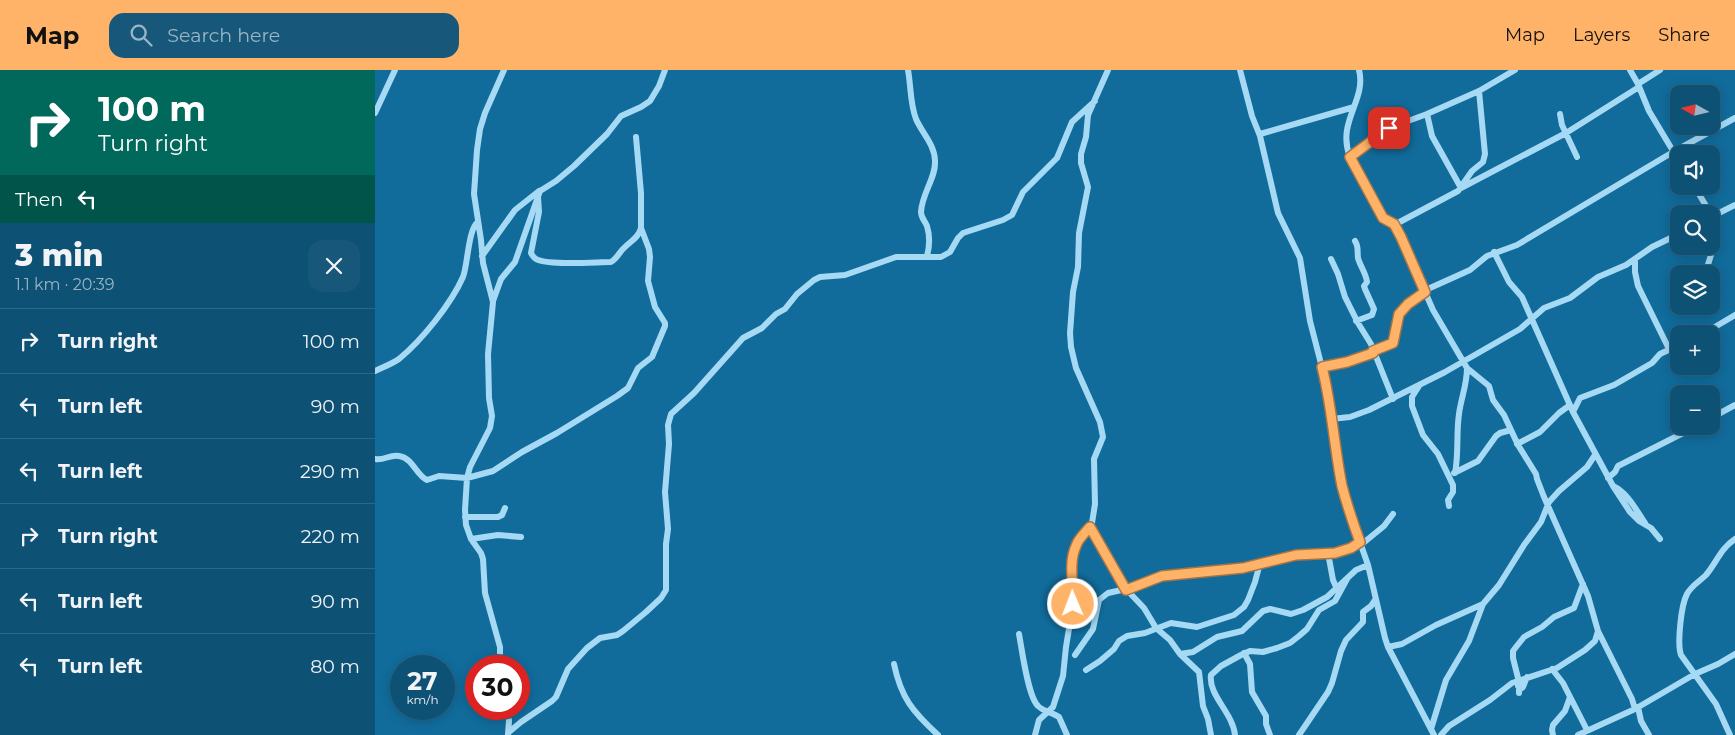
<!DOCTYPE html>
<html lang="en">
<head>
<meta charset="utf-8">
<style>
	body { margin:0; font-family:Montserrat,sans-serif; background:#16577a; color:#f1f3f6; height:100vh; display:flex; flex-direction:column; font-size:19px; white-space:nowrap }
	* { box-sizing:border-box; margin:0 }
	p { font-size:16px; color:#9ab5c5 }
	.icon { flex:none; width:28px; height:28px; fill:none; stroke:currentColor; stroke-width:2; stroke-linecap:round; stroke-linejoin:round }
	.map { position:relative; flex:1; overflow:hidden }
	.details { display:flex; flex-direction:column; background:#0d5175; width:375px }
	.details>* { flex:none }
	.top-card { background:#00695c; color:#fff; overflow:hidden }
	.needle { width:32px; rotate:278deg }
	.controls { position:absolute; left:1295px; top:15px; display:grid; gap:10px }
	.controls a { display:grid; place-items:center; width:50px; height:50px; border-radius:10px; background:#0d5175; box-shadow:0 2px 12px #0003,0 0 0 1px #2d6887; font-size:25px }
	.speed { position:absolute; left:15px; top:585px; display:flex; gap:10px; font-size:25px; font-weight:700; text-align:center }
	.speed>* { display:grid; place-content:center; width:65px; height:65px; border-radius:50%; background:#0d5175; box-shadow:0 2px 12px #0003,0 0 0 1px #2d6887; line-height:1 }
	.speed small { font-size:12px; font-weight:400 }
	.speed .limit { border:8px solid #d22; background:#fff; color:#111 }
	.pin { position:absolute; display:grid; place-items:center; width:42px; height:42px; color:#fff; margin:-21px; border-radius:10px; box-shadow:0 2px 8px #0006 }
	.me { position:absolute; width:55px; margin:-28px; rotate:359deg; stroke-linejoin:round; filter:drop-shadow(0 0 4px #0008) }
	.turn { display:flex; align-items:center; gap:18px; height:105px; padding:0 15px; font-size:22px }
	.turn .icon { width:65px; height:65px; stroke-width:2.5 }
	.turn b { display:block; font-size:35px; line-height:42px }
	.then { display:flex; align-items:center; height:48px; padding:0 15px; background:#0003; gap:10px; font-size:19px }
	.round { display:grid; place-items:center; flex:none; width:52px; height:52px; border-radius:15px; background:#16577a }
	.overview { display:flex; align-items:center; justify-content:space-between; height:85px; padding:0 15px }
	h1 { font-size:30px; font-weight:800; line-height:38px }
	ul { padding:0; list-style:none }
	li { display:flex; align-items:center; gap:15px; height:65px; padding:0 15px; border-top:1px solid #2d6887 }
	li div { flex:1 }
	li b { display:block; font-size:19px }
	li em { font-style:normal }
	header { display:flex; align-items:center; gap:30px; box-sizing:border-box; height:70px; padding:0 25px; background:#ffb369; color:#111 }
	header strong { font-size:24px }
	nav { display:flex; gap:28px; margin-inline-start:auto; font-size:18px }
	.search { width:350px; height:45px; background:#16577a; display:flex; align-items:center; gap:12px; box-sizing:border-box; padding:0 18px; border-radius:15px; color:#9ab5c5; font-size:19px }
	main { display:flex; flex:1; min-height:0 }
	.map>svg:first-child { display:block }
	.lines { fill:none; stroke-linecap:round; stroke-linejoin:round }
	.minor { stroke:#a6daf4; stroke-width:6 }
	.route-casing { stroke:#a67444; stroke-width:12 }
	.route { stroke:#ffb369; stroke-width:9 }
</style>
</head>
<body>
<header>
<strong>Map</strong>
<div class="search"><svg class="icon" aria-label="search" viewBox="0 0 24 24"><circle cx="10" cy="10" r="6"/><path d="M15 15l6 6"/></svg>Search here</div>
<nav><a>Map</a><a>Layers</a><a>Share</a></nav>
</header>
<main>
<section class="details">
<div class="top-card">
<div class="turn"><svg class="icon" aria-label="right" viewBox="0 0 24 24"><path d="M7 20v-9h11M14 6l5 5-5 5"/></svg><div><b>100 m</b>Turn right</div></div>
<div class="then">Then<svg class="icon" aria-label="left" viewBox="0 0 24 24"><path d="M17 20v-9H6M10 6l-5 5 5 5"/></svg></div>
</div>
<div class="overview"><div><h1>3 min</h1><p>1.1 km · 20:39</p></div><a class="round"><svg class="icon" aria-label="close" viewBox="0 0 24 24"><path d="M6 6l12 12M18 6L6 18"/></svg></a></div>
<ul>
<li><svg class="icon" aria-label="right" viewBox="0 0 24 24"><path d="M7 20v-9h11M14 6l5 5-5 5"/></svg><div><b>Turn right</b></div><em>100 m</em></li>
<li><svg class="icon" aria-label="left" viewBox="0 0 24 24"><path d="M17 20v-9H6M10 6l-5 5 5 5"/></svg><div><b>Turn left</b></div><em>90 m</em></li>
<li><svg class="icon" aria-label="left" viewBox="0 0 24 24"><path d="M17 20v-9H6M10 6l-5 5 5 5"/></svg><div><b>Turn left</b></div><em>290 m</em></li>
<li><svg class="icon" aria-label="right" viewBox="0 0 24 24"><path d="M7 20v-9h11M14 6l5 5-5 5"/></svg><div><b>Turn right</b></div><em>220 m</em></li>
<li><svg class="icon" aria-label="left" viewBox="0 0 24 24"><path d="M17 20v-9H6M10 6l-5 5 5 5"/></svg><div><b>Turn left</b></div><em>90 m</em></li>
<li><svg class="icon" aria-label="left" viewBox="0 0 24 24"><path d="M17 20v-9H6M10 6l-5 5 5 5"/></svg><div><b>Turn left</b></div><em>80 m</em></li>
</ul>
</section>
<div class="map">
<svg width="1360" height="665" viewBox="0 0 1360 665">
	<rect width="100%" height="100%" fill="#116c9c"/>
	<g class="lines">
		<path class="minor" d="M533,0C536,16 535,34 541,49C547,63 560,75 560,91C561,108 547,123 546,142C546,148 550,151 552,156C555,166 555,175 552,186
			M865,0L877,46L885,66L903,143L925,188L935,251L952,317L956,349L968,417L974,441L993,495L1010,568L1013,577L1059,665
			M984,0C992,30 961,52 975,87L1008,148L1011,151L1019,155L1026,167L1058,240L1092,298L1114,316L1118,330L1129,345L1143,375L1161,404L1162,409L1169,427L1213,526L1223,561L1257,629L1260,639
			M1255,0L1263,14L1274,41L1304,91
			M1263,14L1285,0
			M0,43L20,0
			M1052,44L1057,66L1086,118L1191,63L1264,17
			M1185,44L1187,55L1202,87
			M885,64L979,37
			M975,87L1014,58L1052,44L1104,21L1140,0
			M1319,116L1336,144
			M163,127L164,142L156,183C158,186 158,187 161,189C173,196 221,192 236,192C243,188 244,182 250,177C257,170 263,168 266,158
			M1336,147L1360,135
			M1019,155L1083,121L1097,101L1108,92L1110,84L1104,21
			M980,171C984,177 982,181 983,188C985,196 991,203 992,212L989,216L990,219L999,239L997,245L981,251
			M1119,182L1134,212L1147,227L1198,342L1238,416L1255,442L1264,451L1276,458L1285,469
			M107,186L140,140L164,121
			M956,189L963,204L970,227L983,253L996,274L1018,329
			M1260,189V202L1263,216L1294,279
			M1330,204C1336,184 1345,165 1336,145
			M118,231L126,209L140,192L165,121L181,111L199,96L232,64L246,46L266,37L275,31L284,16L290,0
			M1328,264L1360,245
			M998,281L1018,273L1024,244L1033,234L1055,218L1095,200L1112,186L1142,175L1298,82L1360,48
			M947,297L972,293L999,283
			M0,301C8,297 17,294 24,289C47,270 76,234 88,207C93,194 93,159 103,152
			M1044,316L1037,327V336L1048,365L1063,384L1078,415V422L1073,430L1074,436
			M1198,342L1205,328L1239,315L1277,293L1285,284L1304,275
			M1336,348L1360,335
			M956,349L975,347L994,340L1070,302L1145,259L1169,238L1195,228L1223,207L1251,195L1277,177L1304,164
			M1142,374L1165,362L1184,343L1195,335
			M0,389C9,391 15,384 24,386C38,388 41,405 52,410L64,406L92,408L118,401L147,382L182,363L242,326L253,318L263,298L277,287L290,256V253L280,237L273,211L275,187L274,179L266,158V123L261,67
			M1079,403L1103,391L1121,366L1125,363L1136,360
			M1080,403C1084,383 1081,364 1084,344C1086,328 1092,315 1092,298
			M1233,408L1240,402L1243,396L1322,356
			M1238,416C1253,423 1261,440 1270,453
			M90,447H123L127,445L130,438
			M715,457L751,519L769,538L781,558L795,570L805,584L824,602L828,636L833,649L836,665
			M96,469L123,465L146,467
			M987,474L1009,456L1018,444
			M953,483L958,510L962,519
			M644,564C647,580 653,627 663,636C669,642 677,642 684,647L692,665
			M1013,577L1027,574L1061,555L1108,534
			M869,583L875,594L877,622L891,646V654L895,665
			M805,584L818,582L842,567L867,561L888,541L895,539L916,544L928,540L952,527L981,500L993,495
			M700,585L718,559L724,530L733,523L751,519L787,507L868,498L921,485L960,483L976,478L985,472
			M519,594C526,628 538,642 563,665
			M125,596V577L110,523L108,489L106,483L96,469L91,455L90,440L92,408L95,397L115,358L117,346L114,328L113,284L118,232L108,193L106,170L99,124L102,80L105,59L110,43L129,0
			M1177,599L1188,613L1212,660
			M711,600L725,591L739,579L744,571L752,566L770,563L796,553L822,557L859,545L869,537L873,530L880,512L885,493
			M1143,616L1144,612L1138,588V581L1141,577L1149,567L1167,557L1179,547L1199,538L1208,514
			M1144,623V620L1148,617L1152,607
			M1263,637L1266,651L1274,665
			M132,639L134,651L133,664
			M1056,659L1071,610L1094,571L1108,534L1124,515L1149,475L1166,452L1174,432L1184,421L1212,397L1220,385
			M134,662L146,652L177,631L181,627L193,599L212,578L225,568L242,565L248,561L271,542L286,528L291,520V474L293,459L290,422L294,374L293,355L296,344L319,323L368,268L387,258L401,244L410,239L422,224L439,210L445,207L470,205L521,187H566L575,182L583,168L588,163L628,150L637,145L648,122L682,88L697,52L720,31
			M660,665L664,650L678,637L688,606L691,577L698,534L697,503L699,481L703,471L717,453L720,434L719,389L728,367L725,352L701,298L696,277L695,263L698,222L703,197L704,163L713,117L706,93V84L711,67L713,45L733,0
			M860,665C858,643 833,625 836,605L846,596L866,585L875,581L888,582L902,578L915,573L924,566L932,559L944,540L960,531L972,509
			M924,665L953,622L957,613L966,581L971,570L988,552V542L996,536L1000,530
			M1066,665L1074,656L1115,630L1137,613L1182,598L1210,580L1220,571L1223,561
			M1178,665L1177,660L1178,655L1190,641L1195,627
			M1203,665L1260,639L1320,604L1343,594L1360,584
			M1355,665L1341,634L1306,585C1302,574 1306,535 1312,524C1316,516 1325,511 1331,505C1342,492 1345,479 1360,469"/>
	</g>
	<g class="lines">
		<g class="route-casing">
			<path id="route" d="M698,534C699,516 693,493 701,476C703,469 710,463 715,457L751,520L787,506L868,498L921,485L960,483L976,478L985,472C978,453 972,435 967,416C959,376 957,336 947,297L972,292L998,283V281L1018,273L1024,244L1033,234L1050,222L1026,167L1019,154L1008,148L975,87L1014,58"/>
		</g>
		<use href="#route" class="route"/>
	</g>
</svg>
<div class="controls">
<a><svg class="needle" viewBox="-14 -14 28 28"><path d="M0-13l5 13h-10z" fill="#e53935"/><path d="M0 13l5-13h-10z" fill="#9ab5c5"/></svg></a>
<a><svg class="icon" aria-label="sound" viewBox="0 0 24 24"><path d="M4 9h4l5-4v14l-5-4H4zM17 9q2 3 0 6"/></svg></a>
<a><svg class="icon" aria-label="search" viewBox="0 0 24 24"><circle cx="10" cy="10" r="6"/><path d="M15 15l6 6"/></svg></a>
<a><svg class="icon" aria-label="layers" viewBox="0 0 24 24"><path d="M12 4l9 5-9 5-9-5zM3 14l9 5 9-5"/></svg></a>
<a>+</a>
<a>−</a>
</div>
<div class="speed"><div>27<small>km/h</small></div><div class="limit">30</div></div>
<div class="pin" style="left:1014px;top:58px;background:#d93025"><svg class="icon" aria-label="arrive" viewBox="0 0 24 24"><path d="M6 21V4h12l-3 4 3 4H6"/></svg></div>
<svg class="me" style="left:698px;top:534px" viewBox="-20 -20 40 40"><circle r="17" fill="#ffb369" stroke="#fff" stroke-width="3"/><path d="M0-11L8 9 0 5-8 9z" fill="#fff"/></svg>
</div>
</main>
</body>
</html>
